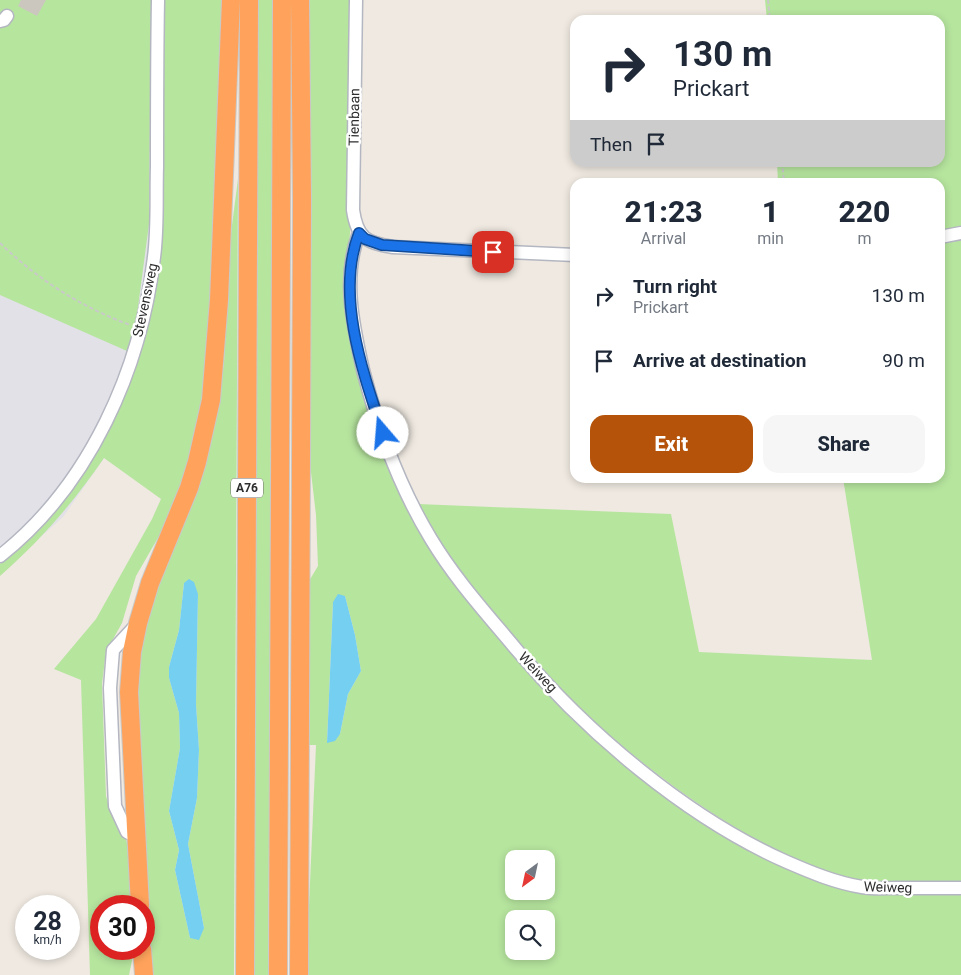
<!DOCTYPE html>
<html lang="en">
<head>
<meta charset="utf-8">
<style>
	body { margin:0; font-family:Roboto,sans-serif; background:#f6f6f7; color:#1f2937; height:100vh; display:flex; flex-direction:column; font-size:19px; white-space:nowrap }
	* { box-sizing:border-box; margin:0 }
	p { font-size:16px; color:#747a83 }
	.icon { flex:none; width:28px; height:28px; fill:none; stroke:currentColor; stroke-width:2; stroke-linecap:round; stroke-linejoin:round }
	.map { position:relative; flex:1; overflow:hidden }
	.panel { position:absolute; left:570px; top:178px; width:375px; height:305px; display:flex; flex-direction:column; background:#fff; border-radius:15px; box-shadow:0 2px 8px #0003 }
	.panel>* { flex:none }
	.banner { position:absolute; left:570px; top:15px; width:375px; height:152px; border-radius:15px; box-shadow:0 2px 8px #0003; background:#fff; color:#1f2937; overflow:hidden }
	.needle { width:32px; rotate:213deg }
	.controls { position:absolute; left:505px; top:850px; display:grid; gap:10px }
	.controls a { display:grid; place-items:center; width:50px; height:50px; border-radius:10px; background:#fff; box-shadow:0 2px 8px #0003; font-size:25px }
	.speed { position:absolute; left:15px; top:895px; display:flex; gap:10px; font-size:25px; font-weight:700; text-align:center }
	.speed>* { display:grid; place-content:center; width:65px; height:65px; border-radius:50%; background:#fff; box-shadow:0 2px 8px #0003; line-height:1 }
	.speed small { font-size:12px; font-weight:400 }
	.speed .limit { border:8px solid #d22; background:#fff; color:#111 }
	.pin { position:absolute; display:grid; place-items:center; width:42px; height:42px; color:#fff; margin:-21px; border-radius:10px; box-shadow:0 2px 8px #0006 }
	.me { position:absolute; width:55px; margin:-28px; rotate:342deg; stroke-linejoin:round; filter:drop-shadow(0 0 4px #0008) }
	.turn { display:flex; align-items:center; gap:18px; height:105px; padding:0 20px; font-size:22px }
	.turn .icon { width:65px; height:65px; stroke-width:2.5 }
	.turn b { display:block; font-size:35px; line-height:42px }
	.then { display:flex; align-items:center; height:48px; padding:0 20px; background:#0003; gap:10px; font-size:19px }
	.eta { display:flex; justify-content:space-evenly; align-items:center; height:85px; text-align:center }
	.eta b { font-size:30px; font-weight:800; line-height:35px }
	.primary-button { display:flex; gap:10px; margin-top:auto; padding:10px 20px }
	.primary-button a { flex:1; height:58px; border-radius:15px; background:#b45309; color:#fff; font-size:20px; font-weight:800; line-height:58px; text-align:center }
	.primary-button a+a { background:#f6f6f7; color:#1f2937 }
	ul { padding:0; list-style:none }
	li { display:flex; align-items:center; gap:15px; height:65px; padding:0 20px }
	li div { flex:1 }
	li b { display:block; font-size:19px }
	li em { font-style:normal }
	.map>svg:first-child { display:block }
	.industrial { fill:#e3e1e8 }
	.green { fill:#b6e59e; fill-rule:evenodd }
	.water { fill:#75cff0 }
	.building { fill:#cbc7bf }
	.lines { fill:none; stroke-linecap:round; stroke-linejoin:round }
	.minor-casing { stroke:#b4b7c1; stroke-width:15 }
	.highway-casing { stroke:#c9c9c9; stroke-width:20 }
	.path { stroke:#c9c9c9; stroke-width:2; stroke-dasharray:4 2.5; stroke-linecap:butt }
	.minor { stroke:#fff; stroke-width:12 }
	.highway { stroke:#ffa35c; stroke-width:18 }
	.route-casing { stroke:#114b97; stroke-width:12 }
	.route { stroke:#1a73e8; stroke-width:9 }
	.labels { text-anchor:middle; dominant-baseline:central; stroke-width:5; stroke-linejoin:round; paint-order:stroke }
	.shield { fill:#fff; stroke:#6d6d6d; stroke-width:1 }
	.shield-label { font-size:12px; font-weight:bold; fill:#2e2e2e }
	.street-label { font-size:14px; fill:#2e2e2e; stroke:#fff }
</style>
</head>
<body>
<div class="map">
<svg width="961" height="975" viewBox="0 0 961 975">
	<rect width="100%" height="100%" fill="#efe9e1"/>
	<path class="industrial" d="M0,0H179L168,286L109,451L63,517L0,573Z"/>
	<path class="green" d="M0,0H151L149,224L135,330L127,351L0,295Z
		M164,0H222L214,251L202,411L191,454L170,517L136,576L122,623L112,641L111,651H106L102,684L106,796L109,806L113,808L128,845L131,906H101V949H133V956L129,975H90L81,680L54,669L96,619L152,519L161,499L104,458C74,502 40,541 0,576V564L11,554L76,483L96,454L113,420L147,330L157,261Z
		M258,0H276L268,975H248Z
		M309,0H353L352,204L348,262L354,342L431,545L624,762L809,875L961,892V975H308V929L316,745H308L306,586L318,566L316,515L307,438L310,140ZM345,596L355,635L361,671L348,694L340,734L327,742L333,602ZM514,859H546V891H514ZM514,919H546V951H514Z
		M765,0H961V230L940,234V182H778L777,163L940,162V20H767Z
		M238,179L234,975H150L135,688L138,640L216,414L224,362L231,233ZM184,583L198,594L196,704L199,750L197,798L188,844L204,928L190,938L175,870L179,850L169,811L180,748L179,713L169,678V667L179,630Z
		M961,240V881C928,882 892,886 859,880C806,869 753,840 709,811C621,753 542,678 478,595C464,577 450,559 438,540C431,528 425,516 418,504L671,514L699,652L872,660L843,478H940V244Z"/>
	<path class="water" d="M189,579L194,582L198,594L196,704L199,750L197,798L188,844L204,928L199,940L190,938L175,870L179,850L169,811L180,748L179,713L169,678V667L179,630L184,583Z
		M338,594L345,596L355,635L361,671L348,694L340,734L335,741L327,743L333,602Z"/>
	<path class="building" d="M21,0H46L37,16L18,6Z"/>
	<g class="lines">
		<g class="minor-casing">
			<path id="minor" d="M356,0L353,210C357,238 366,243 393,247L575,255
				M0,21L4,20L7,16
				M359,233C342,277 353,326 363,370C378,428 400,488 431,539C455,579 486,613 516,649C586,732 687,818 787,862C810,872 836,883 862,887C873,889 885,888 897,888C918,888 940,888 961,888
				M940,237L961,233
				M0,556C90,485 141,369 154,257C158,227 156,197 157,167C157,111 157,56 158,0
				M136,837L127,832L115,806L110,688L113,650L138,623"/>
		</g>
		<g class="highway-casing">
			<path id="highway" d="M140,906L129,692L132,652L138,623L150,583L189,488L197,462L211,400L219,300L231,0
				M142,949L144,975
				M245,975L249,0
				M278,975L282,0
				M299,975L302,199L300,0"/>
		</g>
		<path class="path" d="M768,0L770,20
			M782,162L784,182
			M0,243C37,279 81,307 130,325"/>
		<use href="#minor" class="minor"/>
		<use href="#highway" class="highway"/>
	</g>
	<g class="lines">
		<g class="route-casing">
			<path id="route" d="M383,433C363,373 335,295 359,233L365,239L382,245L493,252"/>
		</g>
		<use href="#route" class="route"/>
	</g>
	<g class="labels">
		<rect class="shield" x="231" y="478.5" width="32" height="19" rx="4"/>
		<g class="shield-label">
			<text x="247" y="488">A76</text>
		</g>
		<g class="street-label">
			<text transform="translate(354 117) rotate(-89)">Tienbaan</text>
			<text transform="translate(145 300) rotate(-78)">Stevensweg</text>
			<text transform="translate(538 672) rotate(47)">Weiweg</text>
			<text transform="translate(888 887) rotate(2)">Weiweg</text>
		</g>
	</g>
</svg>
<div class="controls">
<a><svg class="needle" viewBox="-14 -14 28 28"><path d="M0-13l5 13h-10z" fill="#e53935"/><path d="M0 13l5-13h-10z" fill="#747a83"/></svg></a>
<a><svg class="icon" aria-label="search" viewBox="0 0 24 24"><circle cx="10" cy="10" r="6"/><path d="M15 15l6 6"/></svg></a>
</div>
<div class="speed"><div>28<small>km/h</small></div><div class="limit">30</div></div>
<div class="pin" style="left:493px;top:252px;background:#d93025"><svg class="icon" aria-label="arrive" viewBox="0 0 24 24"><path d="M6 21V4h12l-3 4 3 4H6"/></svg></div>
<svg class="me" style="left:383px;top:433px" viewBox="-20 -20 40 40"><circle r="19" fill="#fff"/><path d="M0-13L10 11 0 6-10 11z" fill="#1a73e8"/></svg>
<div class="banner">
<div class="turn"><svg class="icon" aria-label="right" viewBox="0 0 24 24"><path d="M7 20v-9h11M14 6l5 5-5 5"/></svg><div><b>130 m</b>Prickart</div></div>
<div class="then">Then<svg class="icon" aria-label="arrive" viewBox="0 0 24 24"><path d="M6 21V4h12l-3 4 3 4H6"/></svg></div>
</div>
<section class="panel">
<div class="eta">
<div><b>21:23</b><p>Arrival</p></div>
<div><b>1</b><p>min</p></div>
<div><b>220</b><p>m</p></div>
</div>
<ul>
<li><svg class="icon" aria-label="right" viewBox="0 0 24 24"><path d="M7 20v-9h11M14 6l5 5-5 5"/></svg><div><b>Turn right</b><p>Prickart</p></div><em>130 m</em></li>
<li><svg class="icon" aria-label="arrive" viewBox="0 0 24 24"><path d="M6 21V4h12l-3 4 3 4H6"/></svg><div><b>Arrive at destination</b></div><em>90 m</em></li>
</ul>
<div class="primary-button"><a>Exit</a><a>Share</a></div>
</section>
</div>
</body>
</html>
